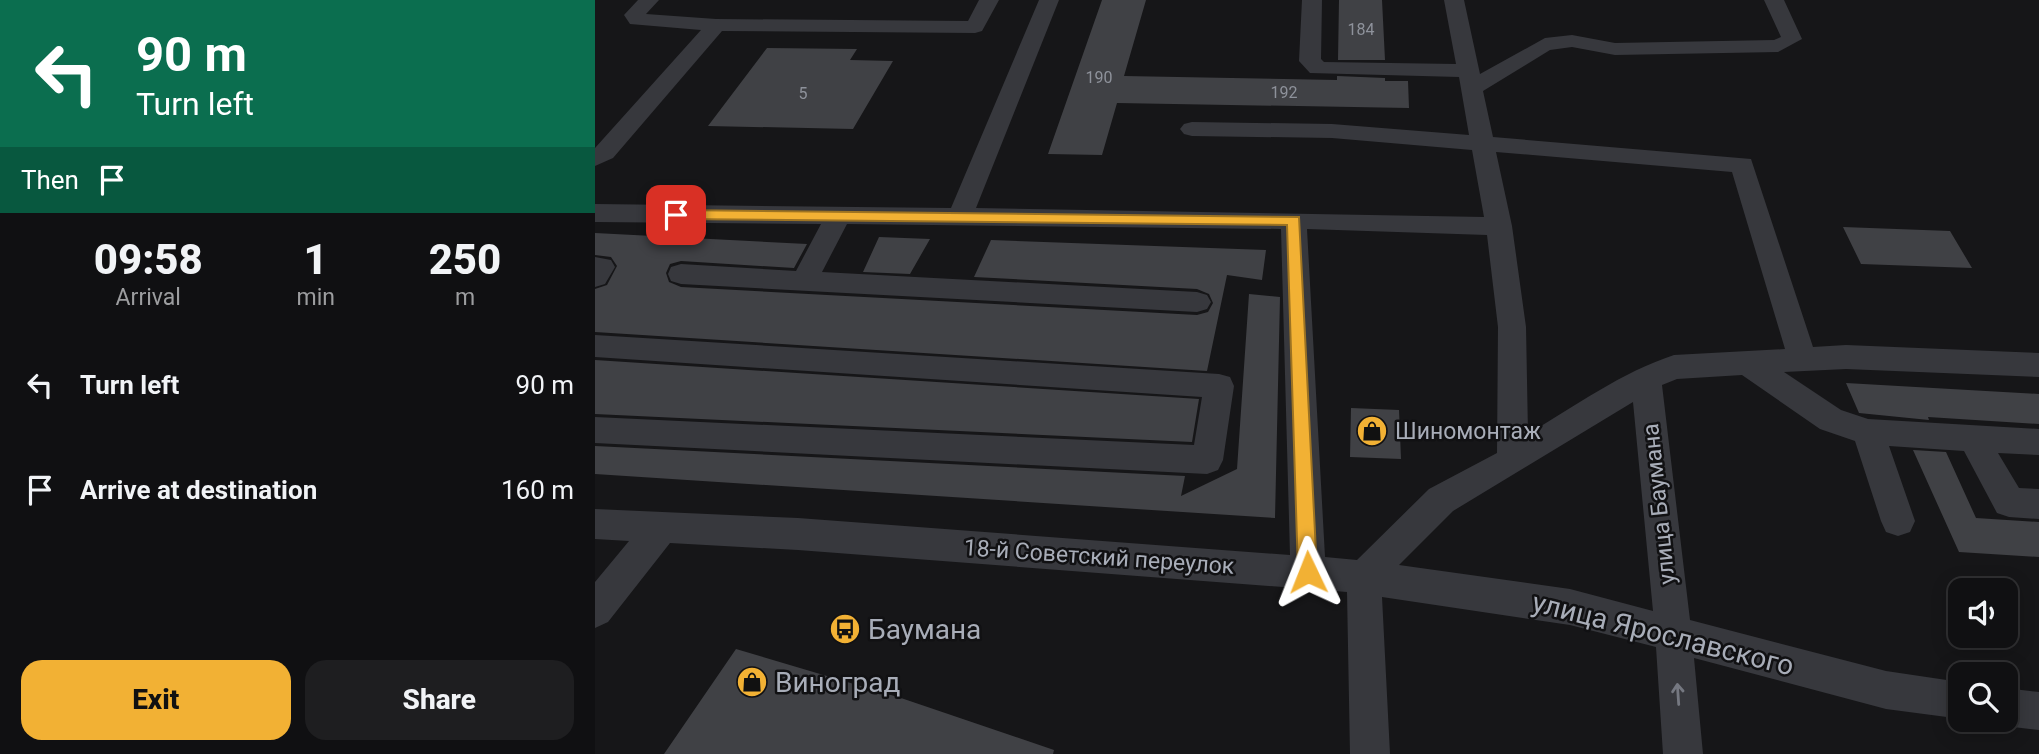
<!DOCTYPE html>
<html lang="en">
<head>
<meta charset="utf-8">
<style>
	body { margin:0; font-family:Roboto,sans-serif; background:#1e1e20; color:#f1f3f6; height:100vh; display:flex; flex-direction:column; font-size:26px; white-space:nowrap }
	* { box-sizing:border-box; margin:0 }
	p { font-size:23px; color:#9c9d9f }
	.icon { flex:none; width:38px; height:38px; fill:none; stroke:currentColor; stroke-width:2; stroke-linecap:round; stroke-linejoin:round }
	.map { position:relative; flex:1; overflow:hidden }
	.sheet { display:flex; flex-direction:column; background:#101012; width:595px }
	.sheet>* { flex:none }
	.guide { background:#0b6e4f; color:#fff; overflow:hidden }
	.buttons { position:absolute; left:1353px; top:578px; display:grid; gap:14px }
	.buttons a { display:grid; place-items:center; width:70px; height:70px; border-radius:14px; background:#101012; box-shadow:0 4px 18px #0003,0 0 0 2px #303032; font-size:35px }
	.pin { position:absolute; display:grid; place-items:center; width:60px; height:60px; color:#fff; margin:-30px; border-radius:14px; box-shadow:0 4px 10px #0006 }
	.me { position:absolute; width:77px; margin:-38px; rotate:358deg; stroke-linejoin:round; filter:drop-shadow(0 0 5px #0008) }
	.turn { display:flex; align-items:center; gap:24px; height:147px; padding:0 21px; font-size:32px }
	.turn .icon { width:91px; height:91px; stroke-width:2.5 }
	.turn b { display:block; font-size:49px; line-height:60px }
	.then { display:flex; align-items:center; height:66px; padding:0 21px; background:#0003; gap:14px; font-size:26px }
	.eta { display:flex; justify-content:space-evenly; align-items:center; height:119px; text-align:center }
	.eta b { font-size:42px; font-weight:800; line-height:49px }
	.primary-button { display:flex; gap:14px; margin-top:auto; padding:14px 21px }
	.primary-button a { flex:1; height:80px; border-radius:21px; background:#f2b134; color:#111; font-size:28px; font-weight:800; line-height:80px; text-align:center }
	.primary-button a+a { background:#1e1e20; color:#f1f3f6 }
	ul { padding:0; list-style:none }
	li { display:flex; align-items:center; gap:21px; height:105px; padding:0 21px }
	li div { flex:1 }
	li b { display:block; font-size:26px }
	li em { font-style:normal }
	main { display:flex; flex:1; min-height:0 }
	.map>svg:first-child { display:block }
	.building { fill:#404145 }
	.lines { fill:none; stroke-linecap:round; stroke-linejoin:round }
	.minor { fill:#37383d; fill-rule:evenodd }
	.oneway { stroke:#757881 }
	.route { fill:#f2b134; stroke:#9d7322; stroke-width:2 }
	.labels { text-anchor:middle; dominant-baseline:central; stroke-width:5; stroke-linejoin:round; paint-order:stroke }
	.far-number-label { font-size:16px; fill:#8e929b }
	.poi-label { font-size:23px; fill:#a8adb8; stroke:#111113; text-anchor:start }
	.street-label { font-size:23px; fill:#a8adb8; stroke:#111113 }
	.near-poi-label { font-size:28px; fill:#a8adb8; stroke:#111113; text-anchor:start }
	.near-street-label { font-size:28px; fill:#a8adb8; stroke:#111113 }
</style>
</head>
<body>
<main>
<section class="sheet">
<div class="guide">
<div class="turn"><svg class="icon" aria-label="left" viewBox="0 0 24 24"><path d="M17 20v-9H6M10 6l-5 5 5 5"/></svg><div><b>90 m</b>Turn left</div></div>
<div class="then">Then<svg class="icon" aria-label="arrive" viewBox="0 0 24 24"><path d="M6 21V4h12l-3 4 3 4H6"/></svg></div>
</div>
<div class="eta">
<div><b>09:58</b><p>Arrival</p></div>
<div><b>1</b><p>min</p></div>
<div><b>250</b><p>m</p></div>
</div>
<ul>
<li><svg class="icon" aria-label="left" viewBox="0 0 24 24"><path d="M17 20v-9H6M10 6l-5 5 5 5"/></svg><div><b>Turn left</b></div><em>90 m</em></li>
<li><svg class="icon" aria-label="arrive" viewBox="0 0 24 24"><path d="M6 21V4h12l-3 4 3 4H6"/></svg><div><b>Arrive at destination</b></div><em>160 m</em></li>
</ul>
<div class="primary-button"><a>Exit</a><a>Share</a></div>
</section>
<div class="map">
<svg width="1444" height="754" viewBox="0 0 1444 754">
	<rect width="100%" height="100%" fill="#161618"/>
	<path class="building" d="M507,0H551L529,76L742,80V76L790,78V81H813L814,108L522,103L507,155L453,154Z
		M744,0H787L790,60H743Z
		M172,48L262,49L255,60L298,61L258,129L113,126Z
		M1248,227L1355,231L1377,268L1266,264Z
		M0,233L212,244L199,268L86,261L75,264L71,273L74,282L86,287L602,315L613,312L618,303L614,294L602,289L379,277L396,240L671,250L667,280L632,275L612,371L0,332V289L12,285L22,266L16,257L0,255Z
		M284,237L335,239L315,274L268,272Z
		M654,294L685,297L680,518L0,474V446L590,476L586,496L642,469Z
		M0,360L604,399L597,442L0,414Z
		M1251,383L1444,394V424L1333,417L1334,420L1264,413Z
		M756,408L804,410L806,459L755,457Z
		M1318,450L1351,452L1381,518L1444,522V557L1364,552Z
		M141,649L306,698L459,750L458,754H69Z"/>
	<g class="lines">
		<path class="minor" d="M43,0H64L51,14L121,19L373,21L384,0H404L387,31L380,33L127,31L18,158L0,166V148L106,30L35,24L29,15Z
			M444,0H464L381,208L889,217L877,150L737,138L597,136L589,134L585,129L589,124L597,122L737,124L874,135L864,77L715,73L704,61L707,0H727L726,59L729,62L861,64L849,0H869L885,74L950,38L977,35L1020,43L1179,40L1186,37L1169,0H1189L1207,39L1183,52L1020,55L977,47L955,50L888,91L898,137L1156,159L1218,347L1251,345L1444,353V377L1251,369L1189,372L1246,410L1273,419L1444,429V455L1403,453L1424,488L1444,489V519L1414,517L1402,513L1369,451L1294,446L1320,521L1315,532L1303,536L1291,532L1286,521L1260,441L1225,429L1147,375L1082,379L1067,385L1095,620L1291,671L1365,682L1367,719L1291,709L1099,658L1108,754H1068L1061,647L975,625L787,597L795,754H755L752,592L203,550L75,543L13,622L0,628V582L34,541L0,539V509L203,518L695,555L686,229L252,224L227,272L602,292L612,295L616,302L612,309L602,312L86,284L76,281L73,274L76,267L86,264L201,271L226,224L0,222V204L356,208ZM901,152L1137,172L1190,349L1079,355C1027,372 980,406 933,434L931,327L917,226ZM712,229L892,235L903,327L902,453L834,489L762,560L730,557ZM1038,402L1058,611L975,589L804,565L858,511Z
			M0,257L16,260L20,267L10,284L0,287Z
			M0,335L624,374L635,377L639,386L628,460L623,470L612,474L0,443V417L599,445L607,397L0,357Z
			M1410,688L1444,692V730L1410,726L1396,721L1410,719Z"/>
	</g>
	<defs><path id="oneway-shaft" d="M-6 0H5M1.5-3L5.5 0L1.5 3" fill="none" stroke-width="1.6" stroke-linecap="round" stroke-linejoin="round" transform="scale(1.75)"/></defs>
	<use class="oneway" href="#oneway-shaft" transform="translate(1083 694) rotate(-94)"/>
	<path class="route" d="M81,210L704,217L722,572L719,578L713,581L706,578L703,572L692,225L81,219L74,215Z"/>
	<defs>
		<g id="shop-disc" transform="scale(1.575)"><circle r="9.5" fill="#f2b134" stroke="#111113"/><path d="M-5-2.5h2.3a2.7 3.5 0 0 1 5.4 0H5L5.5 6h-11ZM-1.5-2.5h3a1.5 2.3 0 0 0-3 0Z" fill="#111"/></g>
		<g id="bus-disc" transform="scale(1.575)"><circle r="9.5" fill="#f2b134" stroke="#111113"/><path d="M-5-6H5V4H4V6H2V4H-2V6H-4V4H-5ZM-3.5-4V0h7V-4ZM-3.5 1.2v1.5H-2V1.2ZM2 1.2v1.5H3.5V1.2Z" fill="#111"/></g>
	</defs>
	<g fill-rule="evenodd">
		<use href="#shop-disc" x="777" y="431"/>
		<use href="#bus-disc" x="250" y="629"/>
		<use href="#shop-disc" x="157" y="682"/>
	</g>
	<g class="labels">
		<g class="far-number-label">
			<text x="766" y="29">184</text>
			<text x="504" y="77">190</text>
			<text x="689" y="92">192</text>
			<text x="208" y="93">5</text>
		</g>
		<g class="poi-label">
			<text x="800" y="431">Шиномонтаж</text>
		</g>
		<g class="street-label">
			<text transform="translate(1064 504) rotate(-96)">улица Баумана</text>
			<text transform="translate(504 557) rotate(4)">18-й Советский переулок</text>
		</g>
		<g class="near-poi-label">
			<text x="273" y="629">Баумана</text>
			<text x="180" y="682">Виноград</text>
		</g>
		<g class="near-street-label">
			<text transform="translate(1068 634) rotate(14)">улица Ярославского</text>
		</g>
	</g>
</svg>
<div class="buttons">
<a><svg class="icon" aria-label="sound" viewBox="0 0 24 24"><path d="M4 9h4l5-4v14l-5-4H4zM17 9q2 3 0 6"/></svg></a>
<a><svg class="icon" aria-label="search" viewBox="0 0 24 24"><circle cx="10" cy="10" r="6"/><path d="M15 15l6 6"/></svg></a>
</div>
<div class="pin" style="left:81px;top:215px;background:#d93025"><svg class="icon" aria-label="arrive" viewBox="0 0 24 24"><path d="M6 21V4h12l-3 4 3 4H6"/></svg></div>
<svg class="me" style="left:713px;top:572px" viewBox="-20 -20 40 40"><path d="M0-17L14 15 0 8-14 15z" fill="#f2b134" stroke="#fff" stroke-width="4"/></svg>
</div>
</main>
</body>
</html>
